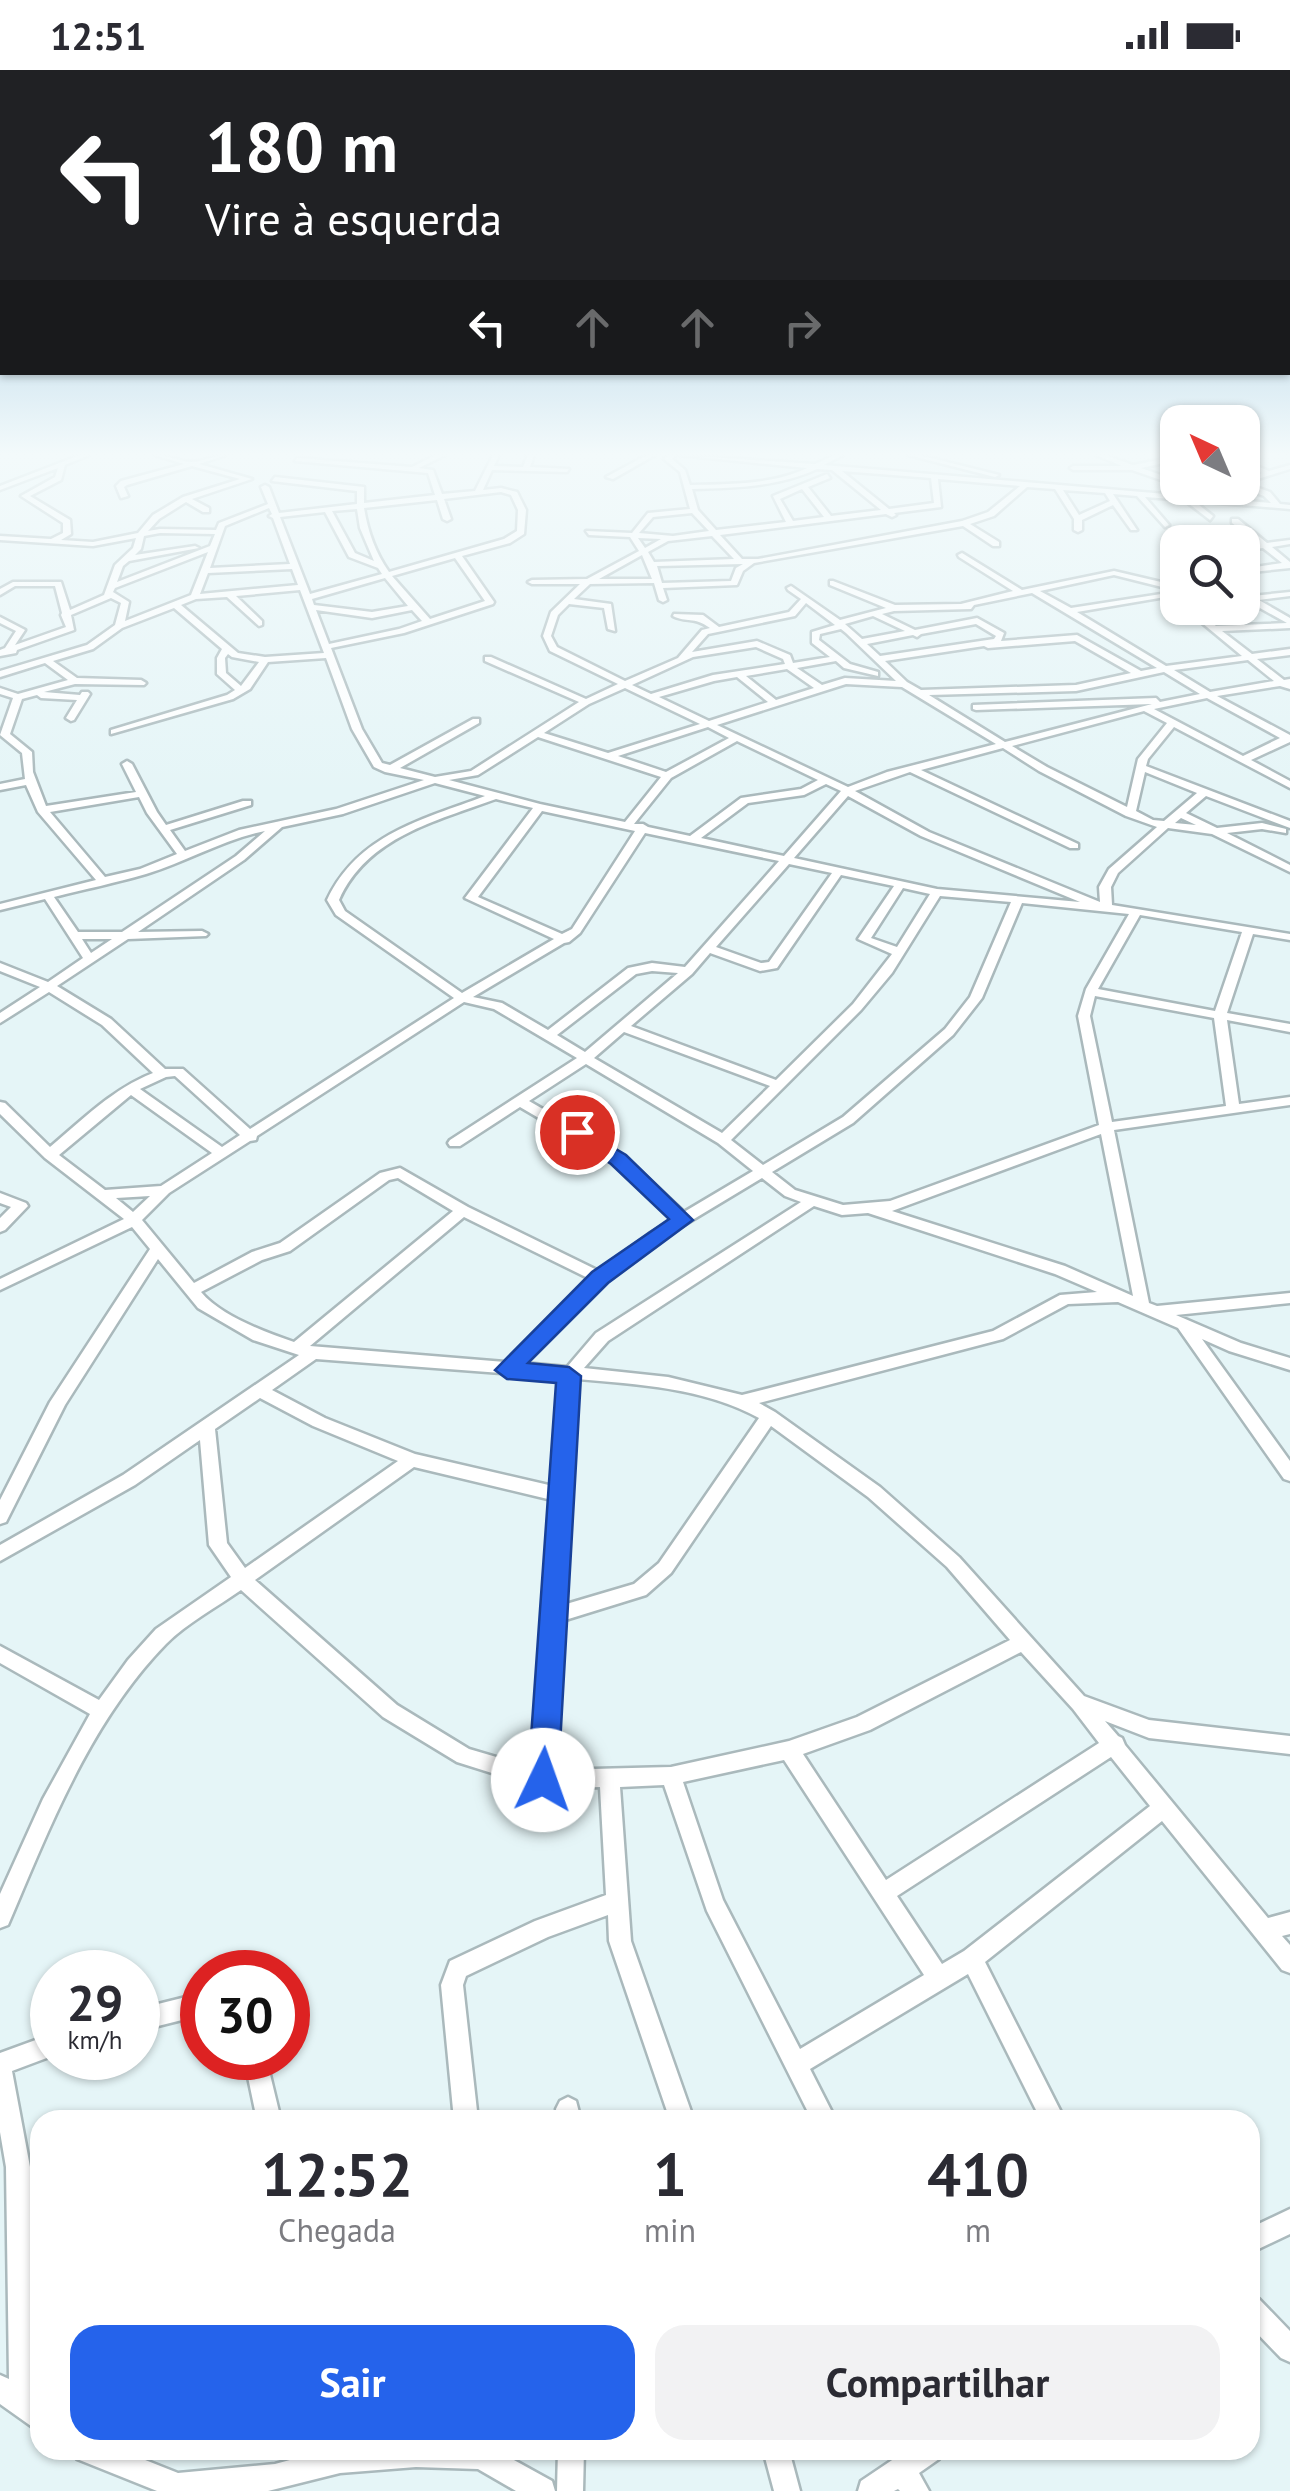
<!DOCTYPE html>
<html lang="pt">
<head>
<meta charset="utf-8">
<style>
	body { margin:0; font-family:"PT Sans",sans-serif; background:#f2f2f3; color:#2b2b33; height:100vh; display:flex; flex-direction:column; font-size:38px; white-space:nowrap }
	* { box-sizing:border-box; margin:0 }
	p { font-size:32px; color:#7c7c81 }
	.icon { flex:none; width:55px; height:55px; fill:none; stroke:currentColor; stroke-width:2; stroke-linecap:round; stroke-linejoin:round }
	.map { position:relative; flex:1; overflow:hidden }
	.panel { position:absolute; left:30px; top:2040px; width:1230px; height:350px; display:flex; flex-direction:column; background:#fff; border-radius:30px; box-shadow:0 2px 8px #0004 }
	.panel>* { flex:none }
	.guide { position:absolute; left:0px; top:0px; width:1290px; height:305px; box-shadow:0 2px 8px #0004; background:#202124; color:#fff; overflow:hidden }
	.needle { width:65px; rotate:316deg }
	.controls { position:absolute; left:1160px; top:335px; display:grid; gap:20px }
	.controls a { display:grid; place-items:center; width:100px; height:100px; border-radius:20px; background:#fff; box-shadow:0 2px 8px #0004; font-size:50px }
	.speed { position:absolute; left:30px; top:1880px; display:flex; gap:20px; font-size:50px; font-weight:700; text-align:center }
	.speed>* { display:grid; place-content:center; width:130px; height:130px; border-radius:50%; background:#fff; box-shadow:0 2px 8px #0004; line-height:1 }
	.speed small { font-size:25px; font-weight:400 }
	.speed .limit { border:15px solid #d22; background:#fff; color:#111 }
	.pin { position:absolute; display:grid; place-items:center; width:85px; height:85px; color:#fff; margin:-42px; border:5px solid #fff; border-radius:50%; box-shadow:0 2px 10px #0007 }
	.me { position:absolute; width:110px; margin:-55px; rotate:3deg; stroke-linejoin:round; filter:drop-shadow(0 0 8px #0008) }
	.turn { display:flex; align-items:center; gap:35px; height:210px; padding:0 40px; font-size:45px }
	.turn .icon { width:130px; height:130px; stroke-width:2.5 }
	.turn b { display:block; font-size:70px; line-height:85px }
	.lanes { display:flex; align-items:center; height:95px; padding:0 40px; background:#0003; justify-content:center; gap:50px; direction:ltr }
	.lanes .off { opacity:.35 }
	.eta { display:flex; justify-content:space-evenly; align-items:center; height:170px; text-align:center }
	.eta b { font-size:60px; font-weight:700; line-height:70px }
	.cta { display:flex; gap:20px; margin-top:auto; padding:20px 40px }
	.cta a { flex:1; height:115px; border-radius:30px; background:#2563eb; color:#fff; font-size:40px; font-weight:700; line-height:115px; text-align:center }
	.cta a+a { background:#f2f2f3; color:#2b2b33 }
	.status { display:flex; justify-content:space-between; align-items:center; height:70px; padding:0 50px; background:#fff; direction:ltr }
	.status svg { height:28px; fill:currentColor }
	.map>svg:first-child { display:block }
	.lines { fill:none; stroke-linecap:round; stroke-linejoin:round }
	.minor-casing { stroke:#aab9bc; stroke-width:5 }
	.minor { fill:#fff; fill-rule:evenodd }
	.route { fill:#2563eb; stroke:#184099; stroke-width:2.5 }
</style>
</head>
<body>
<div class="status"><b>12:51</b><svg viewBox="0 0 49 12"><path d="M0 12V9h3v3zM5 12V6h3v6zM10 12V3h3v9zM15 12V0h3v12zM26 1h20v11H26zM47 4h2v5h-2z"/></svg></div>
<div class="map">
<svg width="1290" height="2421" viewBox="0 0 1290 2421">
	<rect width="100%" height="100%" fill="#e5f5f7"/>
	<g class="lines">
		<g class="minor-casing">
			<path id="minor" d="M80,385H89L65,395L61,410L30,426L70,450L71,464L61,470L93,472L138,463L153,445L183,427L240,409L192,396L127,415L124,417L128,426L121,428L116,416L121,411L184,394L155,385C167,385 178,391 191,392C202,392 214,385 226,385L199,394L252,409L192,429L209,438V442H203L186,432L159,449L148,461L160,459L216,460L219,453L268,434L261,417L265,415L269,417L279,443L357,434V421L272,411L275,407L364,417V433L435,425L428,403L295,391L297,388L412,397L436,385H445L419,398L433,400L442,424L475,421L493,385H499L494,396L523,397L528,385H534L530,397L569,399L567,402L492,400L483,420L501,418L517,422L526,440L524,464L510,473L462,486L494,532L493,534L404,563L331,578L362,659L382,693L390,695L473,649H479V653L400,698L435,707L471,701L579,632L485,591V587H491L586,629L618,614L550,581L543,566L551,542L580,514H532L528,512L532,510L587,509L639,481L630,467L589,465L586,461L632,463L648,443L690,439L680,402L664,389L668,385H676L672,389L685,400L690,415C729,414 772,415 807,398L679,385L815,394L835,385H843L824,395L1271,433L1264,426L1242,418V410L1262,403L1242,395V390L1269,401L1290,395V399L1245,413L1270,422L1280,434L1290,435V439L1194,431L1213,446L1210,450L1184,430L1145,427L1169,455L1165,457L1137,426L1113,424L1137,460H1131L1113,435L1082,450V460L1078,462L1074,460V449L1055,419L1027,417L994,446L970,454L999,472V476H993L963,456L754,493L743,501L737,515L663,518L667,530L663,532L659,530L654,513L590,514L574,529L611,534L615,561L608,559L604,538L569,534L558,545L551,566L557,577L625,611L678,588L702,560L710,558C693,546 687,553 673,546L674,544L703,545L719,557L789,542L801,529L788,520L787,518L791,516L840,550L886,538L830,515V511H833L895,535L961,534L1013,521L959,487L958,485L962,483L1022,520L1114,501L1178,516V521L1114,505L1040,521L1071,538L1174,522V526H1171L1077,542L1166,596L1242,586L1184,538H1193L1216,556L1287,553L1242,528V522L1252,526L1290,522V526L1259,530L1290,548V558L1222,561L1252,584L1290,579V585L1257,589L1284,610L1290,609V619L1280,616L1217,626L1290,665V672L1251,690L1290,711V718L1174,657L1148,689L1146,696L1290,751V758L1206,726L1186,743L1217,758L1262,753L1286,759V763L1262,759L1227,763L1290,795V802L1212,764L1168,758L1118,803L1111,817L1112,835L1290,864V870L1253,864L1227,943L1290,954V962L1227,950L1239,1034L1290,1027V1035L1114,1060L1149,1233L1157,1236L1290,1223V1233L1176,1245L1241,1273L1290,1288V1300L1229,1281L1202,1269L1290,1391V1411L1284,1409L1178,1258L1118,1232L1068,1234L1003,1269L759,1333L775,1342L880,1417L959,1487L1084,1626L1149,1650L1290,1666V1684L1149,1668L1105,1651L1118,1666L1122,1668L1125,1675L1268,1848L1290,1842V1864L1282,1866L1290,1875V1903L1282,1900L1162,1751L985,1892L1065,2050H1041L968,1904L810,1999L836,2050H812L707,1841L664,1715L620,1717L631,1871L694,2050H670L609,1871L608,1845L548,1867L466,1906L463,1915L478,2050H454L441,1915L450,1891L535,1851L606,1825L600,1717L543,1719L457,1692L383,1647L241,1520C217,1537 187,1553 166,1574C90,1652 50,1757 8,1855L0,1858V1824L43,1729L90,1644L0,1593V1576L99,1630L128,1590L156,1559L231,1507L209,1475L200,1370L135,1415L0,1491V1475L123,1405L299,1285L253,1270L198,1238L158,1189L65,1335L6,1452L0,1454V1430L50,1332L150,1179L132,1157L0,1220V1209L124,1149L45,1088L0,1044V1032L5,1033L50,1077C82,1050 114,1018 153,1003L102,955L49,922L0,953V943L40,917L0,901V893L48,912L83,888L45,829L0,840V834L96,810L38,742L26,715L0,720V714L25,709L22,683L0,665L13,628L0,624V618L18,624L68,610L45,593L0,607V601L87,575L115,555L121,533L111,528L71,545L74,560L17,580L16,583L0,586V580L5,578L16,561L0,553V547L25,560L15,575L66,557L61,545L62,543L55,516H15L0,525V519L13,512H61L70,540L104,525L115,495L133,478L136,468L93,476L0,470V466L51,469L63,463V453L21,426L55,407L58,398L0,420V416ZM817,399L832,400L881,440L831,446L808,417L830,408L827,404L773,426L786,452L716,460L698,440L692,419C734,418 778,417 817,399ZM842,401L931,408L934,433L889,439ZM938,409L1020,416L988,442L962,451L758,489H742L720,465L886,444L892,447L896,445L894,443L941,437ZM802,419L824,447L793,451L780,429ZM1063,420L1105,423L1110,431L1079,445ZM501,422L511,425L518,440L517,461L504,469L389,502C375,482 368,462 364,438L437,430L443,449L447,451L451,449L444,429ZM269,438L272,444L269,446L273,448L290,494L210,498L225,456ZM357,439L360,458L374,491L355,483L332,441ZM325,442L349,487L378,498L382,504L310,524L280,447ZM692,443L709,461L673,466L639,463L653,447ZM160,463L215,464L210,476L117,512L123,496L129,491L199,478L195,476L135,485L141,479L144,466ZM712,466L734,489L654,492L648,482L668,471ZM638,468L661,469L645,478ZM208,482L191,525L125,551L129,532L113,522L115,518ZM642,485L652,509H599ZM455,488L485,531L430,549L392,506ZM743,494L736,498L731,511L662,513L657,496ZM292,499L298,515L200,524L208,503ZM385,508L408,536L372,542L314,535L312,529ZM300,520L324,583L265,587L238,583L181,535L196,529L227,527L259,556L262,555V551L236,526ZM1032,523L1157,598L1141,601L1077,565L1001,571L1004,563L977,548L915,560L882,544L894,541L971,539L974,535ZM806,533L835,555L812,562V573L830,587L793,593L790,585L757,571L692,582L708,564L795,546ZM174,538L222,579L217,588V604L235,620L227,625L111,660V664L233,629L250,619L268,592L326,588L352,659L374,697L385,702L424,710L336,739L239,760L185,781L170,760L251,735V731H243L166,755L157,742L132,694L127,691L122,694L136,722L46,736L33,702L32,682L10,664L22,629L37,625L41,628L77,630L66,648L71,651L74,650L90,624L88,622H82L80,625L44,622L75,614L144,615L146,613L141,610L77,608L53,591L93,579L122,558ZM316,540L372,548L412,540L422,551L399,559L329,574ZM873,546L905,561L862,569L845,554ZM976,554L996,566L994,569L880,586L867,574L913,565L917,567L921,564ZM841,559L846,563L896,611L845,608L822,615L797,598L836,591L844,598L878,606V602L850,594L819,570L820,564ZM1075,571L1131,603L1076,615L921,620L907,612L885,591L984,576L988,578ZM756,577L783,589L785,594L713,605L651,624L632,615L693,587ZM228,584L232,587L259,592L241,616L226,603L225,588ZM1248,590L1274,611L1210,622L1174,600ZM787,599L814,618L776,630L746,606ZM1164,602L1200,624L1160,632L1156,628L973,635V639L976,640L1152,634L1005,672L929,625L1076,621ZM737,607L768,632L709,651L659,627L714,611ZM846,614L902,617L996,674L887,702L848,717L717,655ZM625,618L700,654L608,683L544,663L589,634ZM1207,628L1280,668L1243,686L1154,639ZM1144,641L1167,653L1138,689L1127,737L1047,697L1012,676ZM708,657L729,668L666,702L618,686ZM538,667L661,707L625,752L540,734L449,710L478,705ZM737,671L818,710L801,719L741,728L690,766L648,757L643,754H634L671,708ZM1003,678L1039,701L1126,746L1157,757L1109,799L1099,817L1100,832L929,762L855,721L910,702L1070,778H1078V774L921,700ZM1145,702L1197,723L1164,751L1153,750L1136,741ZM435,713L485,726C422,750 358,764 327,830L336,845L454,928L250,1059L183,999H165L111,949L57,916L128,869L206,866L208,864L202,861L138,862L244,790L282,757L343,744ZM826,714L841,721L784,786L701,768L748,733L804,725ZM848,726L921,766L1080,832L937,819L794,788ZM139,727L147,743L177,784L140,799L105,807L50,742ZM496,729L533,738L465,828L554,869L462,923L345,841L339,830C367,767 436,751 496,729ZM542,741L635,761L572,859L562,864L478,827ZM1181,748L1196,755L1175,753ZM265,761L236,786L122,862H78L54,827C86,819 115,813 146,804C186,792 224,769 265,761ZM645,763L779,791L685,897L652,893L628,898L548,960L502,933L473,927L564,873L569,872L580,863ZM789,794L832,803L769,892L761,893L716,877ZM841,805L894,816L858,869L892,884L853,934L776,1010L631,956L692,904L710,883L760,901L777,898ZM903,818L930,824L897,877L871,868ZM940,826L1011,832L970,927L945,959L843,1047L763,1095L731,1070L861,940L892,903ZM1022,833L1129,844L1086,919L1078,946L1099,1055L890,1131L843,1135L795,1120L772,1102L853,1053L953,965L982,928ZM1140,845L1242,862L1215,941L1098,919ZM82,869H112L91,883ZM652,901L678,903L585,982L557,965L636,904ZM1095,926L1214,948L1226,1036L1112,1052L1090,946ZM464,932L494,939L577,988L450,1070L448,1073L450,1076H460L520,1037L614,1092L674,1149L649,1164L599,1201L468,1137L400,1098L380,1103L280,1173L252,1182L194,1213L142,1150L169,1123L250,1071L256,1070L257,1066ZM624,962L770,1016L722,1063L594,988ZM586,994L718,1073L753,1101L684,1142L624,1086L529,1031ZM175,1006L240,1065L222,1077L140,1019L166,1007ZM131,1025L212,1083L161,1116L105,1120L59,1085ZM1101,1064L1133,1226L1065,1196L892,1141ZM398,1108L453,1141L294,1272C265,1262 221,1246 201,1222L262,1190L290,1181L389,1110ZM762,1108L785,1126L801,1132L596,1263L567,1297L523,1293L605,1212L659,1170ZM150,1126L133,1142L116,1128ZM814,1136L842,1145L868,1143L1055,1204L1097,1222L1060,1225L993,1261L742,1325L668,1307L584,1298L608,1271ZM464,1147L590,1209L505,1292L310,1276ZM316,1289L501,1303L507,1306L561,1308L553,1416L415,1384L325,1348L272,1320ZM577,1309C637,1314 705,1318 759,1348L659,1493L634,1514L563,1535ZM260,1328L313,1356L398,1391L245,1498L227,1473L215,1359ZM771,1356L868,1427L947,1497L1010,1570L857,1647L789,1671L671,1697L554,1700L562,1551L646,1525L671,1503ZM414,1397L552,1430L534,1698L469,1679L397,1635L255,1510ZM1021,1582L1073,1639L1099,1673L886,1810L803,1684L870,1660ZM1111,1687L1150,1736L964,1881L942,1894L897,1826ZM784,1690L924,1905L800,1979L723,1830L683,1712Z
				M647,385H655L613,409L606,407Z
				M908,385H919L999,405L995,407Z
				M1096,385H1105L1133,395L1178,386V390L1141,398L1178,411V416L1132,400H1073L1070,398L1073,396H1122Z
				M1214,418H1225L1203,424L1199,422Z
				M1232,449H1238L1267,473L1290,470V474L1272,477L1290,492V498L1242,503V499L1282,493L1263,478L1242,481V477L1259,474L1232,453Z
				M0,1123L26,1133L28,1136L5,1160L0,1162V1148L11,1137L0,1133Z
				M202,1923V1945L138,1961V1939Z
				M52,1964V1986L12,2001L30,2097L35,2327L40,2331V2360L31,2356L0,2334V2305L9,2309L6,2097L0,2062V1983Z
				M244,1988H266L281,2050H257Z
				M568,2027L576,2031L581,2050H557L556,2039L560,2031Z
				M1290,2139V2164L1250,2183V2158Z
				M1250,2225L1259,2229L1290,2261V2292L1281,2288L1250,2256Z
				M73,2380H120L178,2403L275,2394L327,2380H496L552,2411L555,2421H516L478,2399L416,2397L340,2403L268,2421H157L77,2389Z
				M558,2380H584L583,2421H557Z
				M763,2380H789L800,2421H774Z
				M907,2380H943L939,2389L919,2403L929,2421H900L898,2419L894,2421H858L861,2411Z"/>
		</g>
		<use href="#minor" class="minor"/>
	</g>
	<linearGradient id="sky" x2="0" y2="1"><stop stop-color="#77b1d4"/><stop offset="0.53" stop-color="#f3fafb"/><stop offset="1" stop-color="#f3fafb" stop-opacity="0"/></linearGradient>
	<rect width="1290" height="724" fill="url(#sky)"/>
	<path class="route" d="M577,1056L626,1085L693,1150L608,1213L528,1293L569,1297L581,1306L558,1710L554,1719L543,1723L532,1719L528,1710L556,1313L507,1309L495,1300L592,1202L669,1149L611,1094L570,1067V1057Z"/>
</svg>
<div class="controls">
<a><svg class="needle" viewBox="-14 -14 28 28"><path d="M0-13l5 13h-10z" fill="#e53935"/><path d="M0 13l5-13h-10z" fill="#7c7c81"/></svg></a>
<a><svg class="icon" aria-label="search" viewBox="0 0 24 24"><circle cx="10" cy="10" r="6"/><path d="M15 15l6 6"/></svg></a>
</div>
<div class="speed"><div>29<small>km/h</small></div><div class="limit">30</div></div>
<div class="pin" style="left:577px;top:1062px;background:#d93025"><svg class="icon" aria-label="arrive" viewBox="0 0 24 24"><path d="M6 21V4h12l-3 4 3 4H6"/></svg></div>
<svg class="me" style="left:543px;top:1710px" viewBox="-20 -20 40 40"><circle r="19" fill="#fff"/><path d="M0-13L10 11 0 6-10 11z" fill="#2563eb"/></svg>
<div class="guide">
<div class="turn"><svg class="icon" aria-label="left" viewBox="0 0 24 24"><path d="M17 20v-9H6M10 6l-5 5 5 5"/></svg><div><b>180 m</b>Vire à esquerda</div></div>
<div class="lanes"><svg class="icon" aria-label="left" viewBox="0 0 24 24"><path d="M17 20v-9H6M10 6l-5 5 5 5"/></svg><svg class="icon off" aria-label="ahead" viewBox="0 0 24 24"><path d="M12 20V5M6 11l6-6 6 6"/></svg><svg class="icon off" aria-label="ahead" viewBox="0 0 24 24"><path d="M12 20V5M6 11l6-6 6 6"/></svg><svg class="icon off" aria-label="right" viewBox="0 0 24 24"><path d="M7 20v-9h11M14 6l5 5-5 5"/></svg></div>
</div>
<section class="panel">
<div class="eta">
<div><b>12:52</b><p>Chegada</p></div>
<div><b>1</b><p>min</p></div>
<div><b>410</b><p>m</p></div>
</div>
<div class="cta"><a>Sair</a><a>Compartilhar</a></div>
</section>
</div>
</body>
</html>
